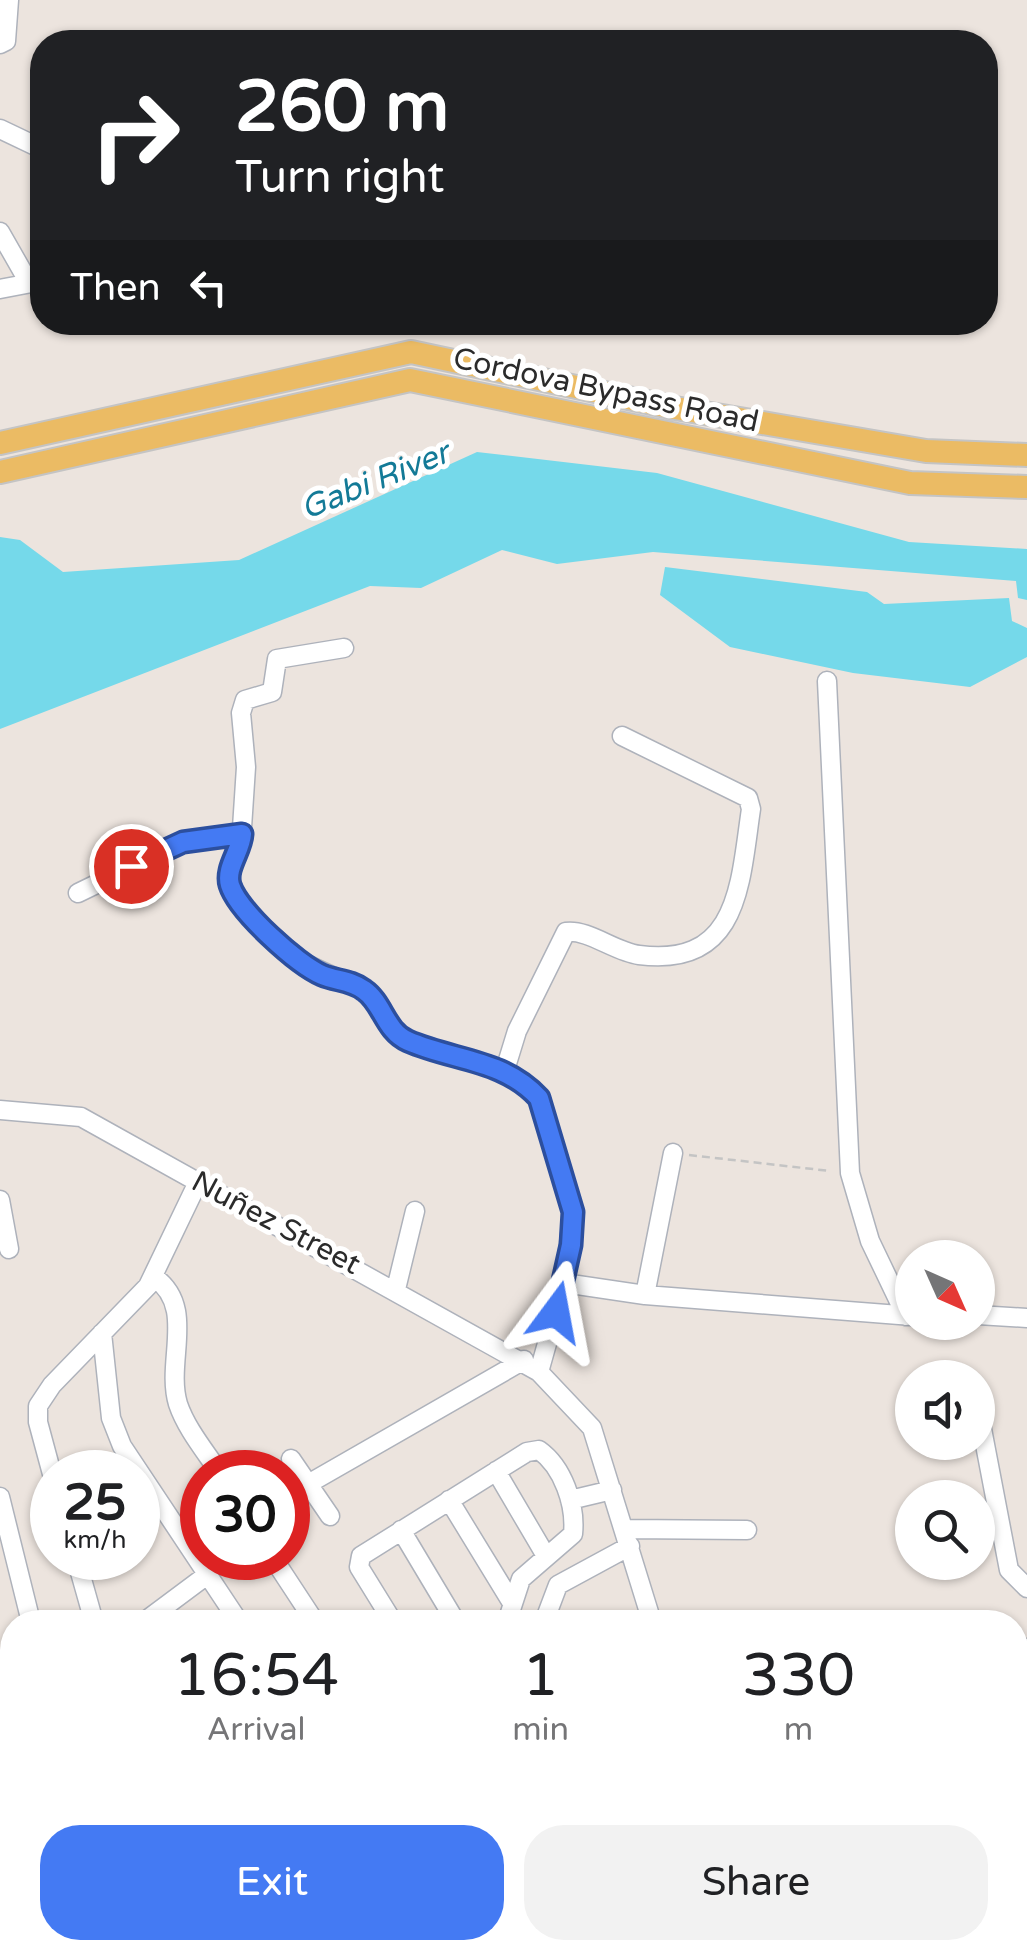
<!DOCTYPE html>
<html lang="en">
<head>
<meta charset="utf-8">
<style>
	body { margin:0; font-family:"Varela Round",sans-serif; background:#f2f2f2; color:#202124; height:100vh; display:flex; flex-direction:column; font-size:38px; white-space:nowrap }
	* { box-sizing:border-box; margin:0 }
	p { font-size:32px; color:#757577 }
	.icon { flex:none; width:55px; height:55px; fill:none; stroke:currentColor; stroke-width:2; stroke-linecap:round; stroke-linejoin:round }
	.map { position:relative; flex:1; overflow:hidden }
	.details { position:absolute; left:0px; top:1610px; width:1028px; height:350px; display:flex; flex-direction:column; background:#fff; border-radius:40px 40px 0 0; box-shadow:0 2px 8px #0004 }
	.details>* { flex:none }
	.guide { position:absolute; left:30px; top:30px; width:968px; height:305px; border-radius:40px; box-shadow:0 2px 8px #0004; background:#202124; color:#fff; overflow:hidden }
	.needle { width:65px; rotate:135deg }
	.tools { position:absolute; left:895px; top:1240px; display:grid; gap:20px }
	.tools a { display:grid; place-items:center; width:100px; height:100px; border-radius:50%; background:#fff; box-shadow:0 2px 8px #0004; font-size:50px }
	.speed { position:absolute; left:30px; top:1450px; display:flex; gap:20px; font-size:50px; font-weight:700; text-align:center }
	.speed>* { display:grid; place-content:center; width:130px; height:130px; border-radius:50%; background:#fff; box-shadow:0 2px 8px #0004; line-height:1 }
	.speed small { font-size:25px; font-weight:400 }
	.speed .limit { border:15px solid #d22; background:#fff; color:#111 }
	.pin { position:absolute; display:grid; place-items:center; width:85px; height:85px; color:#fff; margin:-42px; border:5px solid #fff; border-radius:50%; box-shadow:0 2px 10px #0007 }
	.me { position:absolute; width:110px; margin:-55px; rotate:13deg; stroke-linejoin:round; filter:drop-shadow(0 0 8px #0008) }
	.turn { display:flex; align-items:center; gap:35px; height:210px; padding:0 40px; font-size:45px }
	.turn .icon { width:130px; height:130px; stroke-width:2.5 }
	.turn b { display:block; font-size:70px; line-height:85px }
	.then { display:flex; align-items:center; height:95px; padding:0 40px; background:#0003; gap:20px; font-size:38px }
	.eta { display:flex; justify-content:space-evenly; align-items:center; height:170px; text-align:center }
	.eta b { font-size:60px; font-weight:600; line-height:70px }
	.primary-button { display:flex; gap:20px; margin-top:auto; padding:20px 40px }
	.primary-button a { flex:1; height:115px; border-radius:40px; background:#447af3; color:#fff; font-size:40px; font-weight:600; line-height:115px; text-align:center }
	.primary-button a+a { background:#f2f2f2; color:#202124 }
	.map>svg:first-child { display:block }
	.water { fill:#75d9ea }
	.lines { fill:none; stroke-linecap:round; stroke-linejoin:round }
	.minor-casing { stroke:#aeb2bb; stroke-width:21 }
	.major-casing { stroke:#c4c4c4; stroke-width:26 }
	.path { stroke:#c4c4c4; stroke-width:2.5; stroke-dasharray:8 5; stroke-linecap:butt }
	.minor { stroke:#fff; stroke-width:18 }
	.major { stroke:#ebbb64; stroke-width:22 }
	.route-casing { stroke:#2c4f9e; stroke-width:25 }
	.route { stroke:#447af3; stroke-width:18 }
	.labels { text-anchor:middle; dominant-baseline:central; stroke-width:10; stroke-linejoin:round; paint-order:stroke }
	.street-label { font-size:30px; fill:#2b2b2b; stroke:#fff }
	.water-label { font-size:32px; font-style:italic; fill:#137a97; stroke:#fff }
</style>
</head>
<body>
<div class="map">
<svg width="1027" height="1960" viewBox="0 0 1027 1960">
	<rect width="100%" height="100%" fill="#ece4de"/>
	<path class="water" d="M477,452L657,473L909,542L1027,549V600L1018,598L1016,581L653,552L557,564L502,550L421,588L370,586L0,729V537L20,540L63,572L239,560Z
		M665,567L867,592L884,604L1009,598L1012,621L1027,628V657L970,687L853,673L730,647L660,595Z"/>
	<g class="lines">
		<g class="minor-casing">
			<path id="minor" d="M0,44L6,41L9,0
				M0,129L42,149
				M0,232L28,281
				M0,289L42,281
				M344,648L277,659L272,692L245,700L241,713L246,767L241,843L229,872L230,886L249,915L302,962L369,993L390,1028L405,1040L505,1070L539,1098L573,1212L564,1283L539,1372
				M827,681L850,1173L870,1241L906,1316
				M78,893L183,842L242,834
				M505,1070L517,1031L566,932C588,929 615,952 639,955C740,968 740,882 751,809L748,798L622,736
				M0,1110L81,1117L539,1372L592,1428L652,1622
				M0,1200L9,1249
				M154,1277C197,1307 165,1361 178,1404C186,1428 205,1451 219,1472
				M564,1283L645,1295L912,1316
				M396,1289L415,1211
				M645,1295L673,1153
				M978,1315L1027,1318
				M102,1333L111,1418L122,1446L239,1622
				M978,1408L1009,1570L1027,1588
				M291,1459L330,1516
				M496,1471L546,1556
				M52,1474L38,1422V1406L52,1385L148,1286L198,1182
				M308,1484L524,1360
				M0,1497L31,1622
				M449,1500L512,1603
				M570,1500L612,1490
				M626,1529L747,1530
				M401,1530L456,1622
				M76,1558L94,1622
				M273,1558L315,1622
				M144,1622L207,1575
				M393,1622L359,1567L361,1556L527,1452L539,1450C563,1467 576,1505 573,1534L521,1579L507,1622
				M544,1622L558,1585L630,1546
				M1015,1653L1027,1648
				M0,1689L12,1692
				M0,1765L12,1770
				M0,1809L12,1812
				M1015,1819L1027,1828
				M0,1879L12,1893
				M1015,1934H1027
				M232,1948L249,1960
				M353,1948L370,1960
				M484,1948L502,1960
				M624,1948L648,1960
				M907,1952L952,1960
				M3,1960L13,1948
				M73,1960L82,1948
				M193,1960L202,1948
				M608,1960L612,1948
				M665,1960L671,1948
				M973,1960L983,1948"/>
		</g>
		<g class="major-casing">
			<path id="major" d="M0,443L411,352L675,408L926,451L1027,455
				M0,472L410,380L910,483L1027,487"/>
		</g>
		<path class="path" d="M689,1155L830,1171"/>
		<use href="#minor" class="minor"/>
		<use href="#major" class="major"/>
	</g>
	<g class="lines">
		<g class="route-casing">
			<path id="route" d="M131,866L183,842L242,834C241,851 225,868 230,885C238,911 297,964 322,975C336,981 351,980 364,990C383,1003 385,1031 408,1041C454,1061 503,1059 539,1098L573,1212L571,1245L556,1312"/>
		</g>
		<use href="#route" class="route"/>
	</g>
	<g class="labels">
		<g class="street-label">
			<text transform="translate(606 390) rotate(12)">Cordova Bypass Road</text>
			<text transform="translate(276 1223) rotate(28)">Nuñez Street</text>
		</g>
		<g class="water-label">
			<text transform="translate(375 481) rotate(-22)">Gabi River</text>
		</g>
	</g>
</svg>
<div class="tools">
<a><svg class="needle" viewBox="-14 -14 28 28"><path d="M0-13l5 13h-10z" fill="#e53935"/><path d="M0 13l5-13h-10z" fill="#757577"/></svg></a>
<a><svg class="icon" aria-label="sound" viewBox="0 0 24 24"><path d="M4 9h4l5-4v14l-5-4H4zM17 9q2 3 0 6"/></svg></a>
<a><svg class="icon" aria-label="search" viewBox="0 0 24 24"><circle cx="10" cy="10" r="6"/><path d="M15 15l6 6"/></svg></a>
</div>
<div class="speed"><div>25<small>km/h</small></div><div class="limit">30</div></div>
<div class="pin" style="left:131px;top:866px;background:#d93025"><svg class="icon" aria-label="arrive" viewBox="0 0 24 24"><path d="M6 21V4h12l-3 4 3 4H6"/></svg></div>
<svg class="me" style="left:556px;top:1312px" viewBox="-20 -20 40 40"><path d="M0-17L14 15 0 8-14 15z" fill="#447af3" stroke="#fff" stroke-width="4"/></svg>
<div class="guide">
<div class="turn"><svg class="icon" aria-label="right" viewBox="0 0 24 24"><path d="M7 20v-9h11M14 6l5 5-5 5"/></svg><div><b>260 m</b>Turn right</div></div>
<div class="then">Then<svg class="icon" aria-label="left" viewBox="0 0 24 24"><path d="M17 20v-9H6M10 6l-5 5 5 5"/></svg></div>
</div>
<section class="details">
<div class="eta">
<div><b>16:54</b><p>Arrival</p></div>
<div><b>1</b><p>min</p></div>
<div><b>330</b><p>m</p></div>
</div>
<div class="primary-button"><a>Exit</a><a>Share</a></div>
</section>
</div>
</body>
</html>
